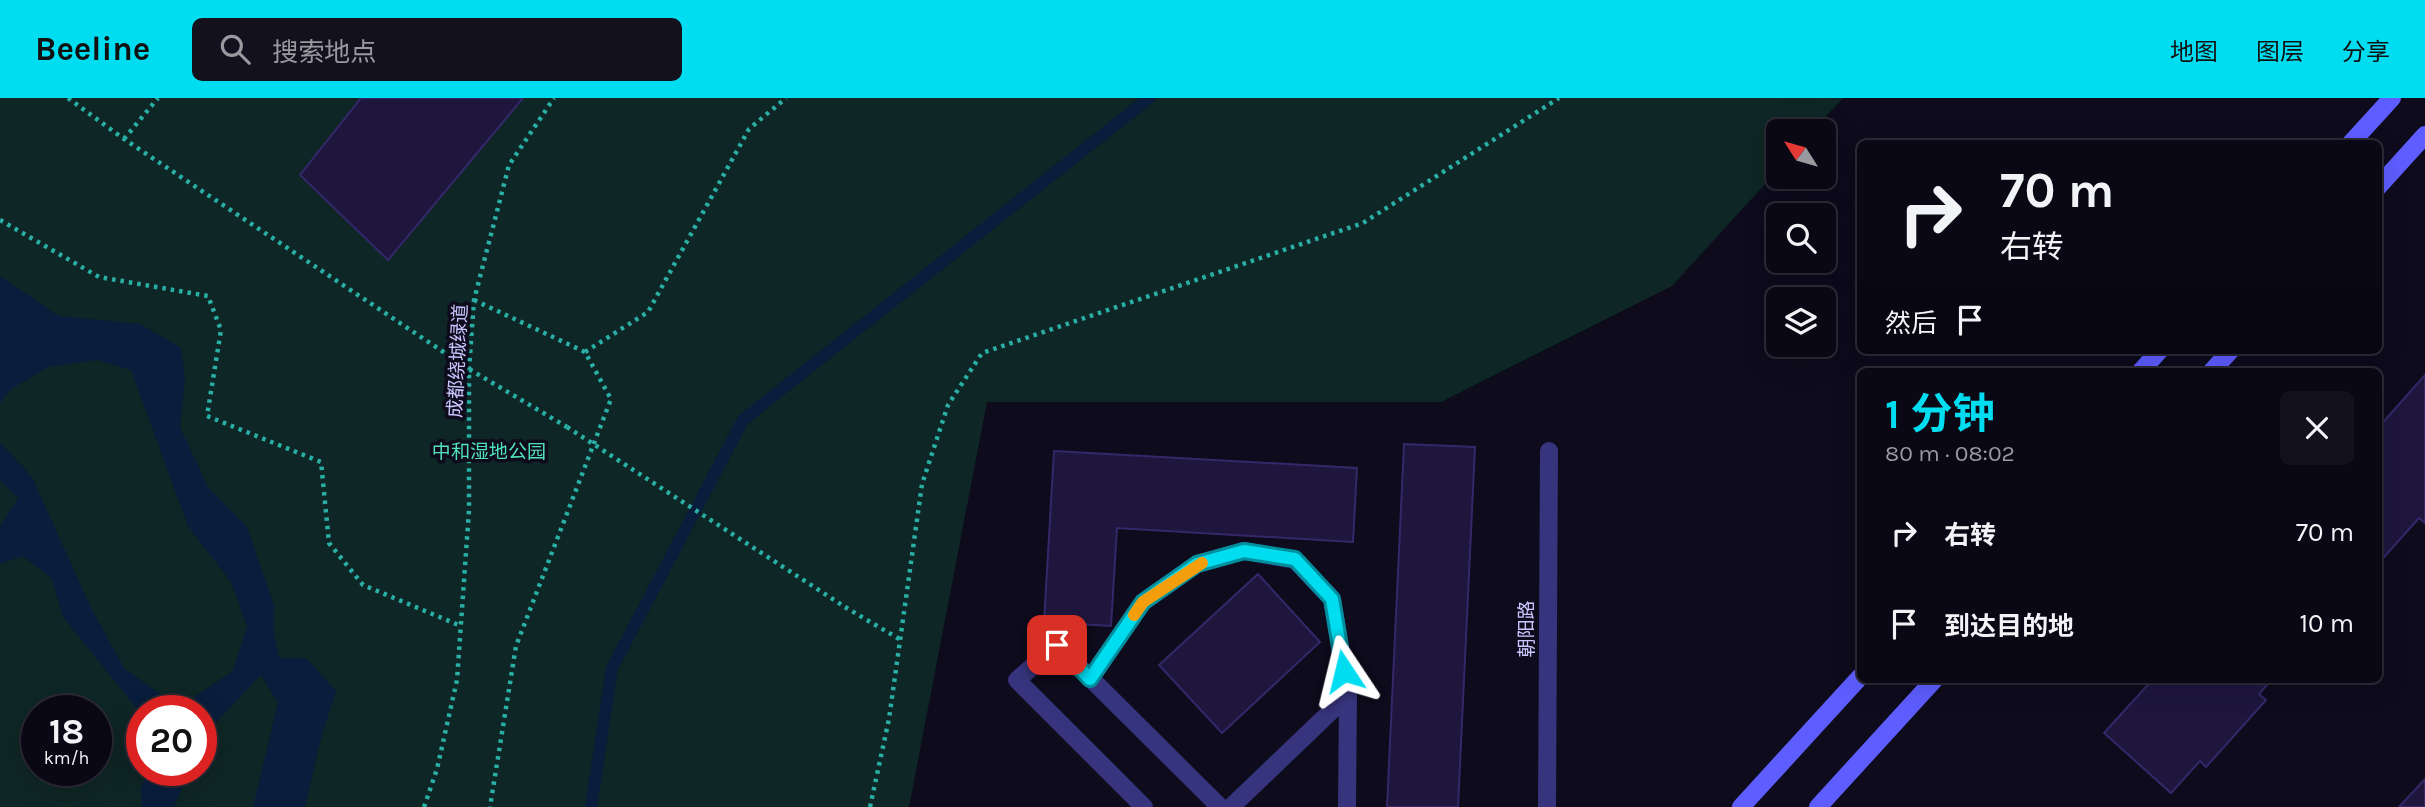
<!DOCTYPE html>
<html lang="zh">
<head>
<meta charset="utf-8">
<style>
	body { margin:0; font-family:Karla,"Noto Sans SC",sans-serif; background:#13111e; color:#f1f3f6; height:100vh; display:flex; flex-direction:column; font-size:26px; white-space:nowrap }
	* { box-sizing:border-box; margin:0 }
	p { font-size:23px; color:#999aa0 }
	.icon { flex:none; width:38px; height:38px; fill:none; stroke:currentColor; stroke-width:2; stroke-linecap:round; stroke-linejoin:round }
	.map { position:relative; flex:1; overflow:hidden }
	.drawer { position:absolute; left:1857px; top:270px; width:525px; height:315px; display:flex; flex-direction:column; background:#0a0815; border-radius:10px; box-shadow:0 7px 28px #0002,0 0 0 2px #2a2934 }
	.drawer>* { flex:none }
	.hud { position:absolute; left:1857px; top:42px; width:525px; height:214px; border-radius:10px; box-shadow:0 7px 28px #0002,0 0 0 2px #2a2934; background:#0a0815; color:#f1f3f6; overflow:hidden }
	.needle { width:46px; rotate:307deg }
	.tools { position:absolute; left:1766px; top:21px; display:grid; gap:14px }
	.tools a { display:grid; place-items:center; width:70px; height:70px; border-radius:10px; background:#0a0815; box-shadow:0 7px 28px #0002,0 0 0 2px #2a2934; font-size:35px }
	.speed { position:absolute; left:21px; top:597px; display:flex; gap:14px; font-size:35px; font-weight:700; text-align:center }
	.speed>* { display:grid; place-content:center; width:91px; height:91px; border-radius:50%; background:#0a0815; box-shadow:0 7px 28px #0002,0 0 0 2px #2a2934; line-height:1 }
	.speed small { font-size:18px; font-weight:400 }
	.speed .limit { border:10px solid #d22; background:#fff; color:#111 }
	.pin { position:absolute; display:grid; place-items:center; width:60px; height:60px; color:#fff; margin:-30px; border-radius:14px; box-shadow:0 4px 10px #0006 }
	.me { position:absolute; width:77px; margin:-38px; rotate:350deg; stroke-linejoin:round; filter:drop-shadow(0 0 5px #0008) }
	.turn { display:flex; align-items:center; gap:24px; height:147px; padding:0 28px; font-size:32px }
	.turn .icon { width:91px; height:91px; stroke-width:2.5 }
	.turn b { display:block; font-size:49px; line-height:60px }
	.then { display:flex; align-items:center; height:66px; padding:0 28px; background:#0003; gap:14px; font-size:26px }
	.round { display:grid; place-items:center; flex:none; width:74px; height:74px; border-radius:10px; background:#13111e }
	.summary { display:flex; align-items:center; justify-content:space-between; height:119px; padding:0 28px }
	h1 { font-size:42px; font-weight:700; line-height:52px; color:#00ddf1 }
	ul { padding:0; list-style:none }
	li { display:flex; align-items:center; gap:21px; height:91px; padding:0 28px }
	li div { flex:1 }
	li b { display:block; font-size:26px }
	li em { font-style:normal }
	header { display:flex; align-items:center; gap:42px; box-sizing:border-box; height:98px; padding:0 35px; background:#00ddf1; color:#111 }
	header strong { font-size:33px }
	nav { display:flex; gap:38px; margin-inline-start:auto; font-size:24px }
	.search { width:490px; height:63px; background:#13111e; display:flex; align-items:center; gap:18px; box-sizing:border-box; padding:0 24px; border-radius:10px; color:#999aa0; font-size:26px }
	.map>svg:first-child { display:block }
	.green { fill:#0e2625; fill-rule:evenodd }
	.water { fill:#091d3c }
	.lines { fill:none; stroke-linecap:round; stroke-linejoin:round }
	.stream { stroke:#091d3c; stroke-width:12 }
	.building { fill:#1e163d; stroke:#34286a; stroke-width:2 }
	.path { stroke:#29afa5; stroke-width:4.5; stroke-dasharray:3.5 5; stroke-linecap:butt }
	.lane { stroke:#36347c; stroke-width:18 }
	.street { stroke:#36347c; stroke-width:18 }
	.secondary { stroke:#5e5dff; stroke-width:18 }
	.path-bridge { stroke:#29afa5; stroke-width:4.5; stroke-dasharray:3.5 5; stroke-linecap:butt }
	.route-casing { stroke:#00909d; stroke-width:18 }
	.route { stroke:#00ddf1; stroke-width:12 }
	.slow { stroke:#f59e0b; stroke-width:12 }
	.labels { text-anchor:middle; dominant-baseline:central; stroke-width:7; stroke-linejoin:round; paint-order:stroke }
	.street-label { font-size:19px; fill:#cbc6ff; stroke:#0d0b1c }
	.park-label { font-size:19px; fill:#50e1ba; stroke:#0d0b1c }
</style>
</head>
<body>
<header>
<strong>Beeline</strong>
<div class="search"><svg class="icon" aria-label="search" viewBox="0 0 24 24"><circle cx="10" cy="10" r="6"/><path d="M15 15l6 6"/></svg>搜索地点</div>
<nav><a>地图</a><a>图层</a><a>分享</a></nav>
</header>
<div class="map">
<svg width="2425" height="709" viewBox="0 0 2425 709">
	<rect width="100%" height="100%" fill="#0d0b1c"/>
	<path class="green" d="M0,0H1843L1813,33H1778V72L1672,188L1441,304H987L909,709H0ZM37,612H96V672H37ZM142,612H201V672H142Z"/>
	<path class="water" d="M0,178L59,218L140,226L181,250L185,281L180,329L208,389L247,429L274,507V534L279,560H306L336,593L321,640L305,709H253L278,605L261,577L206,635L201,645V612H142V617L63,519L52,481L23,458L0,466V429L18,400L0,382V344L32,379L92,512L124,570L161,597L187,604L233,573L247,528L231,484L188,428L131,272L97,262L48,269L10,292L0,305Z
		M148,672H190L174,709H141V690Z"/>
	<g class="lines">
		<path class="stream" d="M591,709L612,570L743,322L1149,0"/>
	</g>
	<path class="building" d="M361,0H523L388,162L300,77Z
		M2425,277V425L2419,420L2378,466V330Z
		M1404,346L1475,349L1458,709H1387Z
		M1054,353L1357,370L1353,444L1117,430L1111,528L1044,524Z
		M1258,476L1320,544L1222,635L1159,567Z
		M2153,581H2272L2259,596L2266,602L2206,669L2200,663L2171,695L2104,635Z
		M2425,681V709H2399Z"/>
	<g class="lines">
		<path class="path" d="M68,0L124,41L469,271L567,329
			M124,41L158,0
			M0,122L99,179L208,198L221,232L207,318L321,364L329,445L363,487L461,528
			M474,202L585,254L611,301L516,548L490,709
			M585,254L648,214L749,31L786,0
			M845,509L901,542
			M424,709L437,671L457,582L469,412V271L474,202L509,67L554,0
			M870,709L889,621L922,386L948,307L982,255L1363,125L1559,0"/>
		<path class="lane" d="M1090,581L1143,504L1197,466L1244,453L1295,462L1332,501L1348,597L1347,709
			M1144,709L1017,582L1057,547L1220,709
			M1231,709L1348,597"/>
		<path class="street" d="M1547,709L1549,353"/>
		<path class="secondary" d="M2350,46L2392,0
			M2378,89L2425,37
			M2141,273L2160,252
			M2212,273L2231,252
			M1741,709L1860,579
			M1818,709L1935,581"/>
		<path class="path-bridge" d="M567,329L845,509"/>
	</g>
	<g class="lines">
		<g class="route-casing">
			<path id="route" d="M1057,547L1090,581L1143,504L1197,466L1244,453L1295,461L1332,501L1344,573"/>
		</g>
		<use href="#route" class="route"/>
		<path class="slow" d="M1134,517L1143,504L1202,465"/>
	</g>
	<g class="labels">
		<g class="street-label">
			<text transform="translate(458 263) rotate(-87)">成都绕城绿道</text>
			<text transform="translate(1527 531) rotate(-90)">朝阳路</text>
		</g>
		<g class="park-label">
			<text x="489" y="354">中和湿地公园</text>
		</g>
	</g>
</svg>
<div class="tools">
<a><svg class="needle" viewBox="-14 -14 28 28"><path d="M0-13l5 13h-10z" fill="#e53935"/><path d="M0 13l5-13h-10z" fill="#999aa0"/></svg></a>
<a><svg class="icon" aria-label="search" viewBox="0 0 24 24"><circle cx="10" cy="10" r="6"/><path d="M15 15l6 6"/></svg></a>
<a><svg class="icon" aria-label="layers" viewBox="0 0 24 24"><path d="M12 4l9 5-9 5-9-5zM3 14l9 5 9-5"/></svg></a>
</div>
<div class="speed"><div>18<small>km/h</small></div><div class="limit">20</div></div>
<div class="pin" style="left:1057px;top:547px;background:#d93025"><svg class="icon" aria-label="arrive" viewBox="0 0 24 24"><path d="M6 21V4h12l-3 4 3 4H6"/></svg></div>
<svg class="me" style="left:1344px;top:573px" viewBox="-20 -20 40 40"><path d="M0-17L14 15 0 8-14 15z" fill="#00ddf1" stroke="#fff" stroke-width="4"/></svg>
<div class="hud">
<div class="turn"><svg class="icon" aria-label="right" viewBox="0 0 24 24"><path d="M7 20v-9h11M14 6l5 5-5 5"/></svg><div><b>70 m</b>右转</div></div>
<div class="then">然后<svg class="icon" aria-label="arrive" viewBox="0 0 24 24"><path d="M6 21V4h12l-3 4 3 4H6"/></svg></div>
</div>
<section class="drawer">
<div class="summary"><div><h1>1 分钟</h1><p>80 m · 08:02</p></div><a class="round"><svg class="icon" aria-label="close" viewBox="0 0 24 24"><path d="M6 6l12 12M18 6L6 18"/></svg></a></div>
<ul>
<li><svg class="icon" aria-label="right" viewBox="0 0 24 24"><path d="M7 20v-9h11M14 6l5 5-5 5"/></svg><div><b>右转</b></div><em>70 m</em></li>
<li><svg class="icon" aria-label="arrive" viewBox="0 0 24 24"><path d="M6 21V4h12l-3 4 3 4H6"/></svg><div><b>到达目的地</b></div><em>10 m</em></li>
</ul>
</section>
</div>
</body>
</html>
